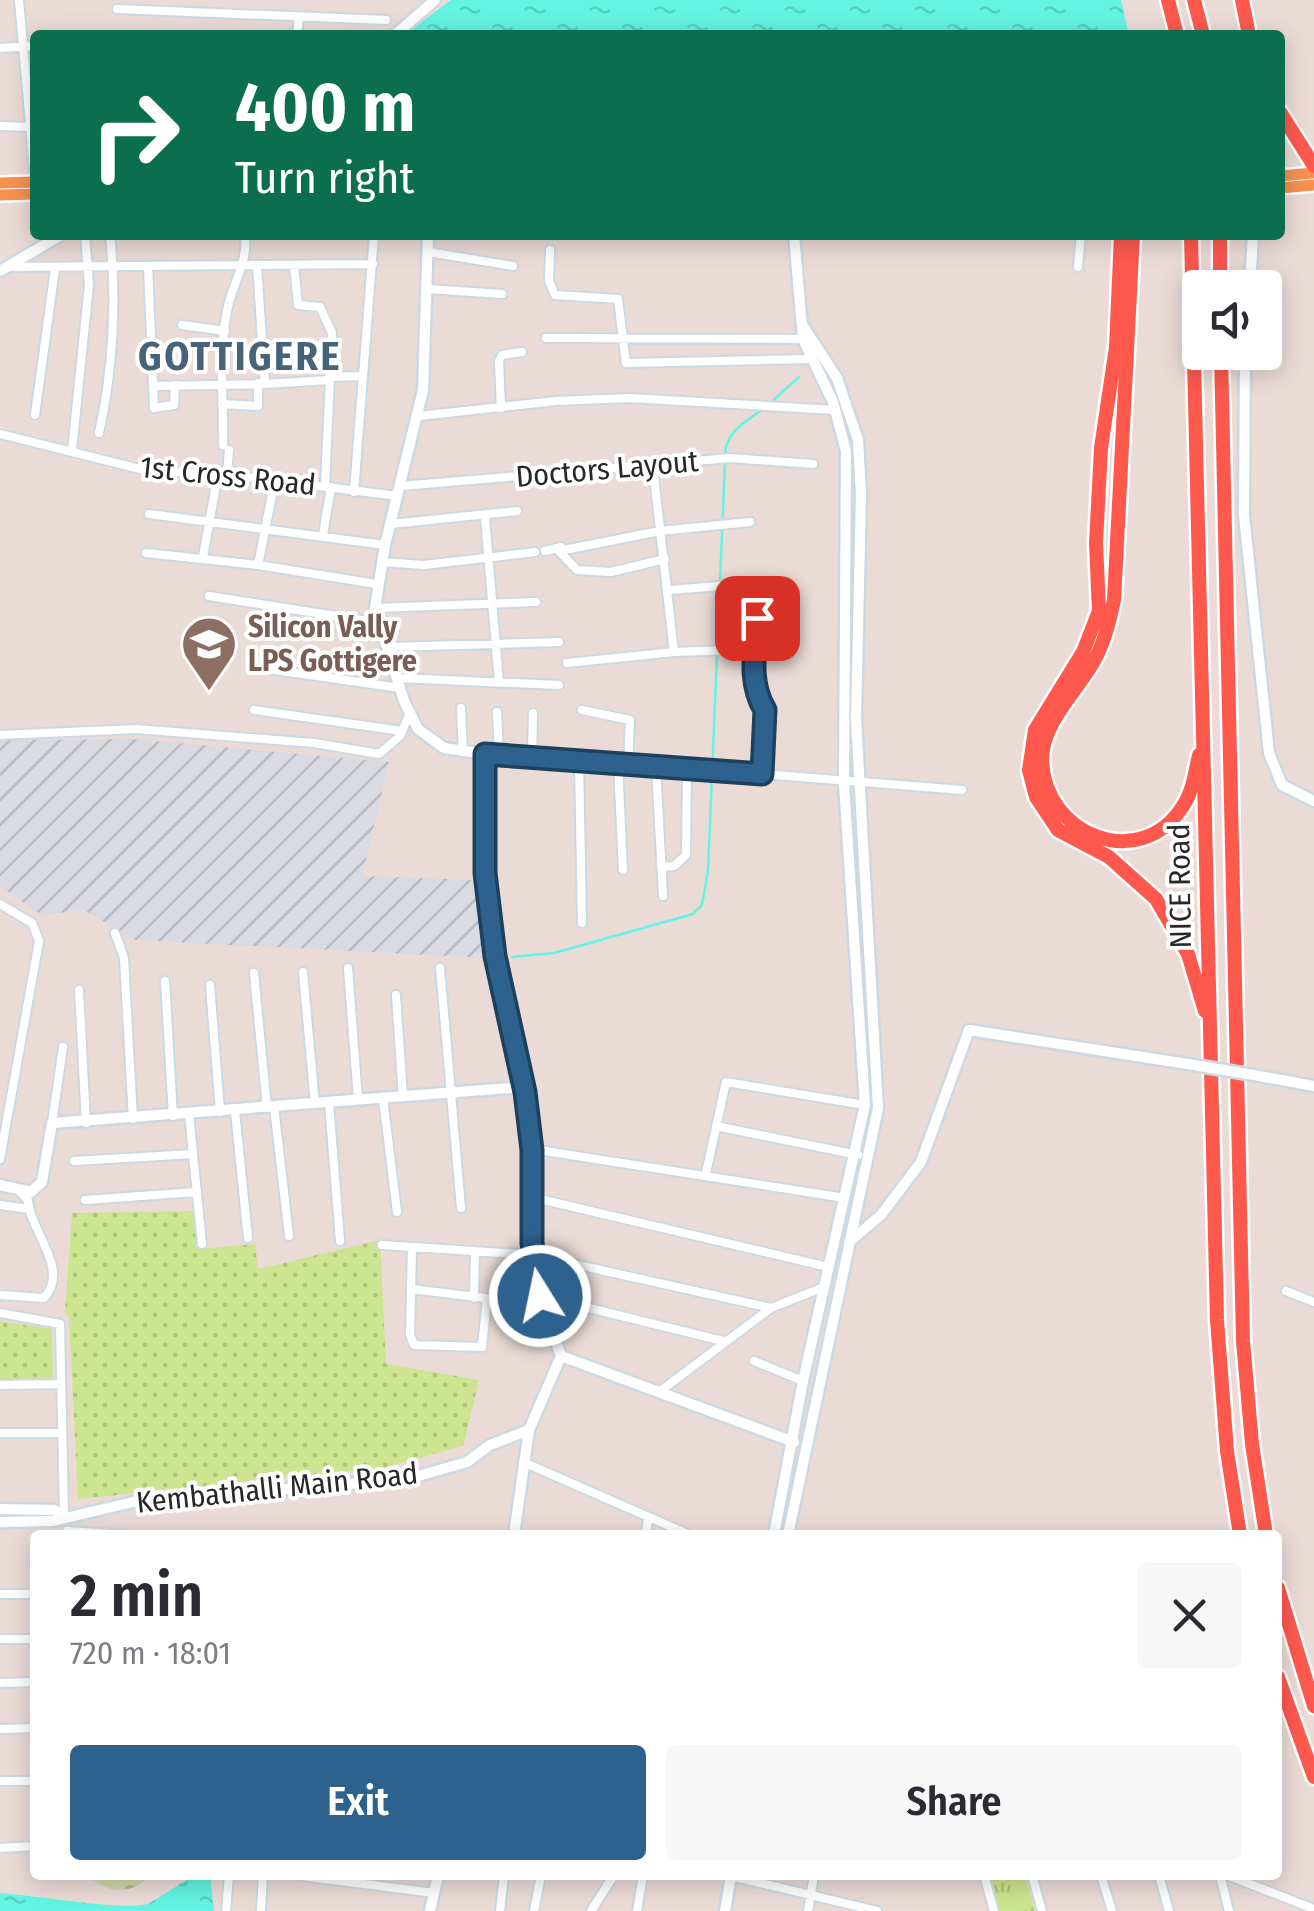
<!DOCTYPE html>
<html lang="en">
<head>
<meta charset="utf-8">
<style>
	body { margin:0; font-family:"Fira Sans Condensed",sans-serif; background:#f7f7f7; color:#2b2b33; height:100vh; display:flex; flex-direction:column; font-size:38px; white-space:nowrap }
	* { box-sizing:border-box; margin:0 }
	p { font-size:32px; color:#7c7c81 }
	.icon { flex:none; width:55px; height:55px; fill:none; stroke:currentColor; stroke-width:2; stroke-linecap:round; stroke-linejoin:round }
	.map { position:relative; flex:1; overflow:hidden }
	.details { position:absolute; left:30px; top:1530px; width:1252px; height:350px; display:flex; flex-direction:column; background:#fff; border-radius:10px; box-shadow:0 5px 25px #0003 }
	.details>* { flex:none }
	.banner { position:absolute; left:30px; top:30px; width:1255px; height:210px; border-radius:10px; box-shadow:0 5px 25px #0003; background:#0b6e4f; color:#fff; overflow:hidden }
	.fabs { position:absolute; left:1182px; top:270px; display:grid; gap:20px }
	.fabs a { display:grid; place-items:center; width:100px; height:100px; border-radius:10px; background:#fff; box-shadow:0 5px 25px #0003; font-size:50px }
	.pin { position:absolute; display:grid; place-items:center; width:85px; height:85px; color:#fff; margin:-42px; border-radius:20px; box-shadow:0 5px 15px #0006 }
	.me { position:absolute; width:110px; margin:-55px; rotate:350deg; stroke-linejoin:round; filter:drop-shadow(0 0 8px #0008) }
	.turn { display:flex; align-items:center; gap:35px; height:210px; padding:0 40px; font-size:45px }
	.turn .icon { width:130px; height:130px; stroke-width:2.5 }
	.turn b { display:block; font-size:70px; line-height:85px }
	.round { display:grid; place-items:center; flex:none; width:105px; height:105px; border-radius:10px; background:#f7f7f7 }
	.summary { display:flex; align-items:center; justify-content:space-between; height:170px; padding:0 40px }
	h1 { font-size:60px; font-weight:600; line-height:75px }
	.action { display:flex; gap:20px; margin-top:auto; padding:20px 40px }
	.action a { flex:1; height:115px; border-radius:10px; background:#2d628f; color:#fff; font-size:40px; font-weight:600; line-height:115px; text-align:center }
	.action a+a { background:#f7f7f7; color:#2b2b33 }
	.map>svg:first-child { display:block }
	.industrial { fill:url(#industrial-furrows) }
	.grass { fill:url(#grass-dots) }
	.cemetery { fill:url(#cemetery-stones) }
	.park { fill:url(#park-tufts) }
	.water { fill:url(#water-ripples) }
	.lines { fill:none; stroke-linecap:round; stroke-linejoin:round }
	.stream { stroke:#63f4e4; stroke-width:2.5 }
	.street-casing { stroke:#cdd9e2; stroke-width:12 }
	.secondary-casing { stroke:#cdd9e2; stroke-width:15 }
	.primary-casing { stroke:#fff; stroke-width:16 }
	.highway-casing { stroke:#fff; stroke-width:19 }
	.street { stroke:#fff; stroke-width:8 }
	.secondary { stroke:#fff; stroke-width:10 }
	.primary { stroke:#f79150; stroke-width:11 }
	.highway { stroke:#ff594e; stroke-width:14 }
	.secondary-bridge-casing { stroke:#cdd9e2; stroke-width:15; stroke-linecap:butt }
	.secondary-bridge { stroke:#fff; stroke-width:10 }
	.route-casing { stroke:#1d405d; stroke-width:25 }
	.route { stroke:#2d628f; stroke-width:18 }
	.labels { text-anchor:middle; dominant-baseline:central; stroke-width:8; stroke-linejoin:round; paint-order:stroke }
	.street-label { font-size:30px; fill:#272727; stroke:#fff }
	.education-label { font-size:30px; font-weight:bold; fill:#785e54; stroke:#fff; text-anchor:start }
	.district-label { font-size:40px; font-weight:bold; letter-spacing:2.5px; fill:#466379; stroke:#fff }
</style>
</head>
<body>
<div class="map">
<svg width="1314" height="1911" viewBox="0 0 1314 1911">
	<defs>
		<pattern id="industrial-furrows" width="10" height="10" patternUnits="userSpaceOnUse" patternTransform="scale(2.5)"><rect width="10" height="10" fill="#d9dae2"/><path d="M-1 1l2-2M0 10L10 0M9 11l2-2" fill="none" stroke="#babbc2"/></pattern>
		<pattern id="grass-dots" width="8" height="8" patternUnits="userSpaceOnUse" patternTransform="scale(2.5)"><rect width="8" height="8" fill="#cde590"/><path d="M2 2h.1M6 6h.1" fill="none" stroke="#b0c47c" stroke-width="1.8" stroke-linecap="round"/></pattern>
		<pattern id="cemetery-stones" width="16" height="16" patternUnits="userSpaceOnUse" patternTransform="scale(2.5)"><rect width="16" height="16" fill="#d0d6ae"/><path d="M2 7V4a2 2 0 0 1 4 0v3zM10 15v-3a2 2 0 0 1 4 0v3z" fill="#b3b896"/></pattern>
		<pattern id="park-tufts" width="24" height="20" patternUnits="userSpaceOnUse" patternTransform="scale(2.5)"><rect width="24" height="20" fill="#cde590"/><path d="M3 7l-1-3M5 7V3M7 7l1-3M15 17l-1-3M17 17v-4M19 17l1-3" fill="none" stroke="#b0c47c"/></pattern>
		<pattern id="water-ripples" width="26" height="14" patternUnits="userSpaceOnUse" patternTransform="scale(2.5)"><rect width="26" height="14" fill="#63f4e4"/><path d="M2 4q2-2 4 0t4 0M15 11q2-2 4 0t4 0" fill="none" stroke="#56d1c4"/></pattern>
	</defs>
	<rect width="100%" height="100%" fill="#ebdbd7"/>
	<path class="industrial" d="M132,739L389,762L362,876L473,880L487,958L136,940L82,909L43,916L0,886V740Z"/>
	<path class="grass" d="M194,1211L198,1249L255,1244L258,1269L380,1240L386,1364L479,1380L463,1446L382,1468L78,1499L69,1318L65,1313L72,1213Z
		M0,1321L52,1329L53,1379L0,1380Z"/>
	<path class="cemetery" d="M88,1875H151C132,1895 107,1895 88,1875Z"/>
	<path class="park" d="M990,1875H1025L1035,1911H1000Z"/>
	<path class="water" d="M451,0H1121L1129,35H404Z
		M195,1875H210L214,1911H0V1893C34,1895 121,1911 148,1904C163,1895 179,1884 195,1875Z"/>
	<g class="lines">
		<path class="stream" d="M769,404L799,377
			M725,454C726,431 746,422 763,409
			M512,957L554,953L693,914L702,905L708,870L725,462"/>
		<g class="street-casing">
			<path id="street" d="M19,0L35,181
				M117,9L386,20
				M297,35L299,17
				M0,48L35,46
				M0,126L30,127
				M550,250L549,281L555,295L618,299L626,363L812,359
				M428,252L513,266
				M294,265L298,305L320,307L332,333L325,486
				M148,266L154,408L174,405L175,385
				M9,267L373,264
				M1078,267L1081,235
				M428,289L502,294
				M182,325L225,331
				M546,338L808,339
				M329,377L363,376
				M265,384L329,380
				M153,386L265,384L257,265
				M222,404L258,406V383
				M501,408L499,361L502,355L522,352
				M35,415L55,269
				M419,416L556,401L630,398L835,410
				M99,433C113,371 117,299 110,235
				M0,434L144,470L230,475L398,496
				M223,445C224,399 218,356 227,311C232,283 248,265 245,235
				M72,450L89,285L85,235
				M653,468L674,652L755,649
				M227,475L229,450
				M401,486L730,458L813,464
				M354,492L374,235
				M149,514L385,545
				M485,517L499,683
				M391,524L517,511
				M323,535L331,487
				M545,551L561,547
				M146,553L258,565L376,584
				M203,557L218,474
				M665,559L611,572L577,570L559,551L660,531L750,522
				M381,562L424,565L535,552
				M258,565L275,480
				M209,596L380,623
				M375,608L536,602
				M389,647L559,642
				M567,663L674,652
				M261,668L400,688
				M397,678L559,685
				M461,708L463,752
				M254,710L402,731
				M582,710L630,720L628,765
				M497,712L499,755
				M0,735L136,729L314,743L379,754L400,736L409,715
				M485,754L762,774L765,710C740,667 770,625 757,583L670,590
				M532,757L533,713
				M579,761L582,923
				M618,764L623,870
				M656,766L663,896
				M762,774L962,790
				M661,867L674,866L686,855L687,768
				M0,904L32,923L39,941L0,1159
				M115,933L124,958L133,1119
				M348,968L358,1100
				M440,968L461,1208
				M303,972L315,1104
				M254,973L267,1108
				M165,981L173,1116
				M210,985L220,1112
				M79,990L86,1123
				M396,995L403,1097
				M383,1098L397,1212
				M329,1103L340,1241
				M274,1107L289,1236
				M235,1111L248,1238
				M189,1114L202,1244
				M52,1123L63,1047
				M716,1126L858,1155
				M532,1149L845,1198
				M74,1161L193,1154
				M706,1173L726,1082L865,1105
				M531,1197L828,1267
				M85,1200L197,1192
				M0,1205L28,1209
				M382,1245L533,1255L771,1308
				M412,1247L410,1335L414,1345L482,1347L487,1299
				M411,1289L543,1305
				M1286,1291L1314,1302
				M0,1295L44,1298C71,1269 29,1230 28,1200L19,1191
				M540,1296L723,1341
				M474,1298L475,1252
				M0,1313L60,1324L64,1515
				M754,1361L803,1381
				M0,1385L60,1384
				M659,1392L771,1308L824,1287
				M0,1433H60
				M523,1462L690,1535
				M67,1531L127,1535
				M646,1535L648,1517
				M0,1594H35
				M0,1639H35
				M0,1683L35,1682
				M0,1729L35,1728
				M0,1781H35
				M0,1848L35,1846
				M984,1875L994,1911
				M1032,1875L1042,1911
				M1101,1875L1112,1911
				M1159,1875L1169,1911
				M1220,1875L1229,1911
				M1227,1875L1314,1909
				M302,1876L434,1893
				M731,1876L877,1911
				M226,1911L229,1875
				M261,1911L263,1875
				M500,1911L504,1875
				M534,1911L541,1875
				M591,1911L614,1875
				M637,1911L643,1875
				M808,1911L814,1875"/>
		</g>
		<g class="secondary-casing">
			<path id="secondary" d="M395,35L435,0
				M428,235L423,390L385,545L375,608L404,701L418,729L444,748L485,754L484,847L489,911L525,1092L532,1149L533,1255L543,1305L561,1356L529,1430L514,1535
				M0,271L61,235
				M1250,288L1253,235
				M1245,352L1244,515L1269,753L1282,785L1314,801
				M1254,1075L1314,1086
				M0,1185L31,1192L42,1182L52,1123L524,1087
				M849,1242L881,1215L921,1162L969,1030L1194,1065
				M561,1356L794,1442
				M0,1509L54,1510L64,1515
				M0,1522L53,1521L133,1502L408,1479L467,1462L490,1445L529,1430
				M774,1535L803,1381L865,1105L844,784L846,451L833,402L803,339L794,235
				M788,1535L878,1108L856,719L861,494L858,440L837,378L803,326
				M430,1911L438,1875
				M725,1911L731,1875"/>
		</g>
		<g class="primary-casing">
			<path id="primary" d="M1280,176L1314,173
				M0,183L35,182
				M1280,188L1314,185
				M0,195L35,194"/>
		</g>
		<g class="highway-casing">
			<path id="highway" d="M1168,0L1177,35
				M1194,0L1203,35
				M1242,0L1249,35
				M1280,112L1314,166
				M1121,235L1116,347L1101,448L1096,543L1099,611L1083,652L1035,730L1029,770L1036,797L1058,830L1109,857L1156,899L1188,954L1205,1011
				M1133,235L1114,600C1110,620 1105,641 1095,659C1078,691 1042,722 1042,760C1044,835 1140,874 1183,806C1193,791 1195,772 1199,755
				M1191,235L1217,1320L1227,1451L1240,1535
				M1220,235V288
				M1221,352L1243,1341L1252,1444L1266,1535
				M1278,1588L1314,1706
				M1278,1677L1314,1777"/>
		</g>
		<use href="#street" class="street"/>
		<use href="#secondary" class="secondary"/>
		<use href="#primary" class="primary"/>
		<use href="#highway" class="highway"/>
		<g class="secondary-bridge-casing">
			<path id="secondary-bridge" d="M1194,1065L1254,1075"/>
		</g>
		<use href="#secondary-bridge" class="secondary-bridge"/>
	</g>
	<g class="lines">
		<g class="route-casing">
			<path id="route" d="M540,1296L532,1243V1150L525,1092L495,956L485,873V754L762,774L765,710C748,682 755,650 757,618"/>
		</g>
		<use href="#route" class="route"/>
	</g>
	<defs>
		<g id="school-pin" transform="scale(2.875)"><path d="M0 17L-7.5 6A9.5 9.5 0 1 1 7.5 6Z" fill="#8d6e63" stroke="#fff"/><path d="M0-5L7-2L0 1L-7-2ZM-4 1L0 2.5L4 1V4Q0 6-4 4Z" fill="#fff"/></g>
	</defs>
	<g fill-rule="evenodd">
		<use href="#school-pin" x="209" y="644"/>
	</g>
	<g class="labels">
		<g class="street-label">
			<text transform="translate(607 469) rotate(-5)">Doctors Layout</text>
			<text transform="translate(228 476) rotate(6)">1st Cross Road</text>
			<text transform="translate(1180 886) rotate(-91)">NICE Road</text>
			<text transform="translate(277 1488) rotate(-6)">Kembathalli Main Road</text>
		</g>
		<g class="education-label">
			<text x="248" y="627">Silicon Vally<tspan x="248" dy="34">LPS Gottigere</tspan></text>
		</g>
		<g class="district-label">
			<text x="240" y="357">GOTTIGERE</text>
		</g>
	</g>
</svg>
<div class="fabs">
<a><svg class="icon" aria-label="sound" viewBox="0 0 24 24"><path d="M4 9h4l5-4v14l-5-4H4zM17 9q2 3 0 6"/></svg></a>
</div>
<div class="pin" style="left:757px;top:618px;background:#d93025"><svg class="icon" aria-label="arrive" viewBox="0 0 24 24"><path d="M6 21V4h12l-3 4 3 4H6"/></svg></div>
<svg class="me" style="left:540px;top:1296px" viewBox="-20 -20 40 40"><circle r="17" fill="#2d628f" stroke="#fff" stroke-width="3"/><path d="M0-11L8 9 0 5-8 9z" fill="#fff"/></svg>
<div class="banner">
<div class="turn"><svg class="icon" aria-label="right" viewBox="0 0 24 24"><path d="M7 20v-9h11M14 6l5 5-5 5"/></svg><div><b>400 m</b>Turn right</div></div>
</div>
<section class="details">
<div class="summary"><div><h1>2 min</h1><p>720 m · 18:01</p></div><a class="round"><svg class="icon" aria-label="close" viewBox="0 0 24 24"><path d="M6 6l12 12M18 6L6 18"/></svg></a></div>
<div class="action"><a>Exit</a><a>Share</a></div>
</section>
</div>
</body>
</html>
